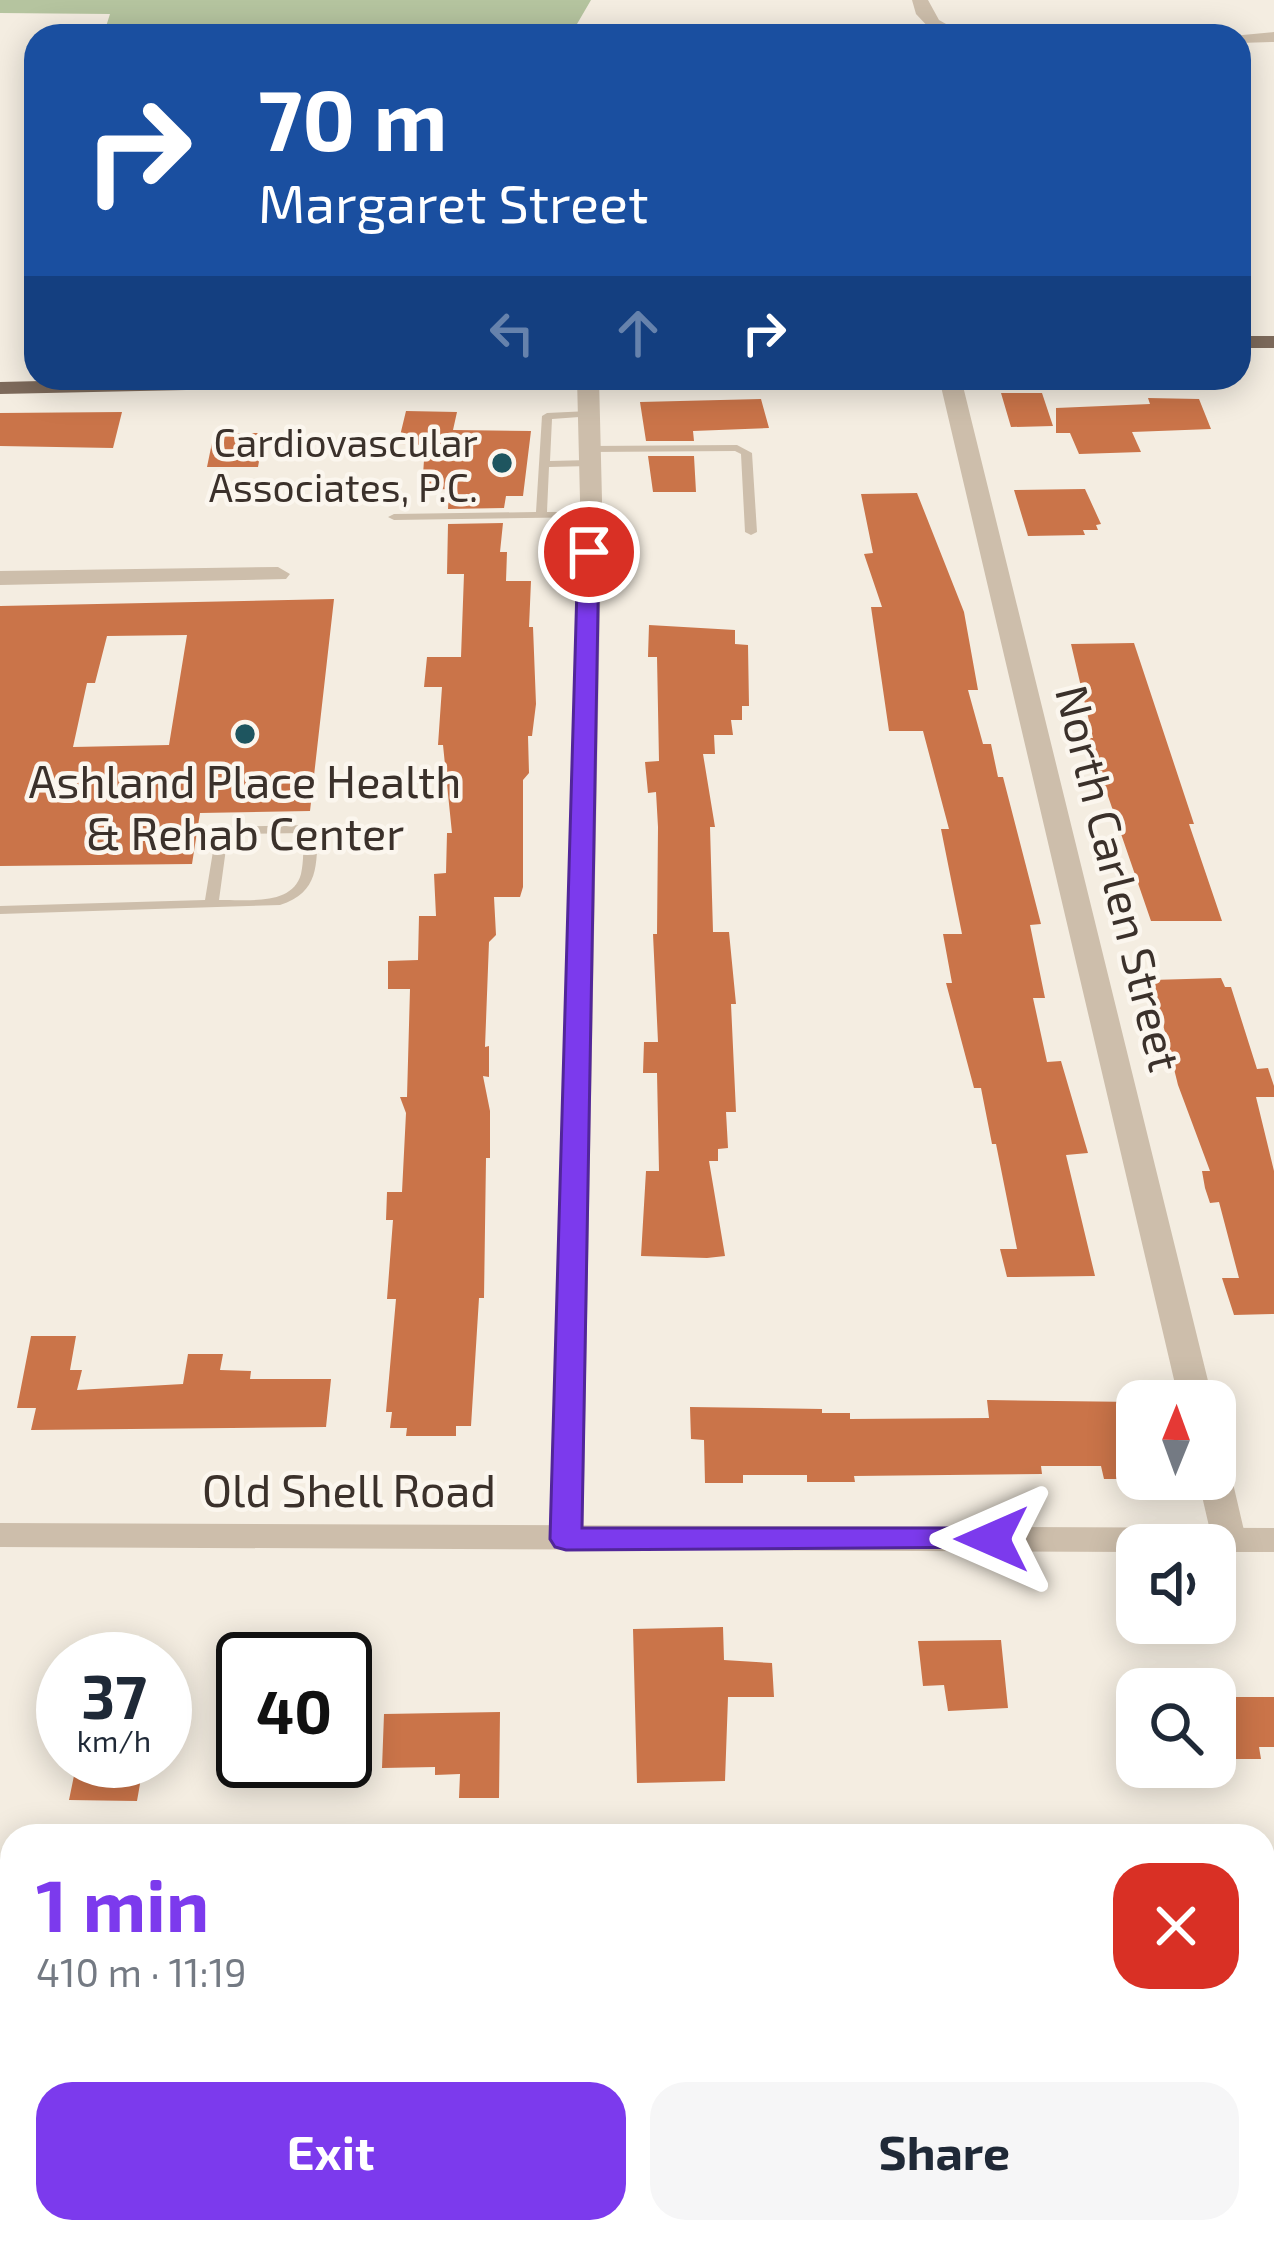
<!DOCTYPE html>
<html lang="en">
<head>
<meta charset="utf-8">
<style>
	body { margin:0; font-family:"Exo 2",sans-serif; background:#f6f6f7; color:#1f2937; height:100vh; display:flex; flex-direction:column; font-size:45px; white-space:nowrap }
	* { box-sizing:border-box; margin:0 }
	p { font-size:39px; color:#747a83 }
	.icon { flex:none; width:66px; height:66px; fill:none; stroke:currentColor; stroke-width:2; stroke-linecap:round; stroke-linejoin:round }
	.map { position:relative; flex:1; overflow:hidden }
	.drawer { position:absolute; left:0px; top:1824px; width:1275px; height:420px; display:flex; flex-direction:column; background:#fff; border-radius:36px 36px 0 0; box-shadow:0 6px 30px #0003 }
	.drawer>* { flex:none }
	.hud { position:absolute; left:24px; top:24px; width:1227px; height:366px; border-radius:36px; box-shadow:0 6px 30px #0003; background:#1a4fa0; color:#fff; overflow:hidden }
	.needle { width:78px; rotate:1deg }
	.buttons { position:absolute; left:1116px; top:1380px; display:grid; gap:24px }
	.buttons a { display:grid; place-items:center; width:120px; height:120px; border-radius:24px; background:#fff; box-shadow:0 6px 30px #0003; font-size:60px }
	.speed { position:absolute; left:36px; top:1632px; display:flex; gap:24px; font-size:60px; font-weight:700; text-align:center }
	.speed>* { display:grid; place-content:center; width:156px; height:156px; border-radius:50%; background:#fff; box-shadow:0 6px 30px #0003; line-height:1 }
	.speed small { font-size:30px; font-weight:400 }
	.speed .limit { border:6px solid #111; border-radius:18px; background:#fff; color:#111 }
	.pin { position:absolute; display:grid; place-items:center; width:102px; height:102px; color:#fff; margin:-51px; border:6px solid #fff; border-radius:50%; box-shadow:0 3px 12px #0007 }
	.me { position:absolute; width:132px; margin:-66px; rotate:270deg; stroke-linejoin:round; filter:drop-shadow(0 0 9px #0008) }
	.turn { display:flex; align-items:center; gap:42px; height:252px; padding:0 36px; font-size:54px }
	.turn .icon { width:156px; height:156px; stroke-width:2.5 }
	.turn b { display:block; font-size:84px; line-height:102px }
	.lanes { display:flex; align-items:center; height:114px; padding:0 36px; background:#0003; justify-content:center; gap:60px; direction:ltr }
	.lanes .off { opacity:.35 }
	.round { display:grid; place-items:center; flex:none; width:126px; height:126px; border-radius:36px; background:#f6f6f7 }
	.summary { display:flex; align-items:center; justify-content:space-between; height:204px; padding:0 36px }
	h1 { font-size:72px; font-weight:700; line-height:90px; color:#7c3aed }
	.cta { display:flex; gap:24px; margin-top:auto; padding:24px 36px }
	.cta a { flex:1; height:138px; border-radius:36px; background:#7c3aed; color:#fff; font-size:48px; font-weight:700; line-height:138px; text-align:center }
	.cta a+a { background:#f6f6f7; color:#1f2937 }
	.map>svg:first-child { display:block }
	.green { fill:#b5c49f }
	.building { fill:#ca7449; fill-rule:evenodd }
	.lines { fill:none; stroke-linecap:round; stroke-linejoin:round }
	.service { fill:#cdbeab; fill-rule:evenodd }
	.minor { fill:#cdbeab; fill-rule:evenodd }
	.tertiary { fill:#cdbeab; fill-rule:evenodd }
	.primary { fill:#7d6a5b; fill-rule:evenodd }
	.route { fill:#7c3aed; stroke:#51269a; stroke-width:3 }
	.poi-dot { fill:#1e555f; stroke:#fbf6ee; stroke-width:4.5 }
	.labels { text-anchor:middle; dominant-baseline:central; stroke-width:9; stroke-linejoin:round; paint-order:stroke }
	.far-poi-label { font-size:39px; fill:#3b312b; stroke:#fbf6ee; text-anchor:end }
	.poi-label { font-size:45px; fill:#3b312b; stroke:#fbf6ee }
	.street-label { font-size:45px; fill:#3b312b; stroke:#fbf6ee }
</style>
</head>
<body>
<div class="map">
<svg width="1274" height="2244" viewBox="0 0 1274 2244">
	<rect width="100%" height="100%" fill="#f4ede1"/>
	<path class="green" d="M0,0H591L570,36H103L110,14L0,13Z"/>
	<path class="building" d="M1001,393H1042L1053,426L1011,427Z
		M1148,398L1199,399L1211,429L1132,432L1141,452L1079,454L1070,433H1056V408L1150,404Z
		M761,399L769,428L693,431L694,441H646L640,402Z
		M406,411L457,412L453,430L531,431L523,496H506L504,508L448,509L449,489L422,490L425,445L398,444Z
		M122,412L113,448L0,446V413Z
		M214,433H264L258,467H207Z
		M648,456H694L696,492H653Z
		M1085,489L1101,524L1096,525L1098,530H1083L1085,535L1028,536L1014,490Z
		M917,493L964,612L978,690H968L983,744H991L998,777H1003L1041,924L1030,925L1045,998H1033L1047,1062L1061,1061L1088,1153L1066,1155L1095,1276L1007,1277L1000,1249H1017L996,1144H992L981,1088H974L946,983H952L943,934H962L941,829H949L923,731H889L871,607H882L864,554L873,553L861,494Z
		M503,523L500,552H507L506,581H531L529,627H533L536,704L532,736H528L529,773L523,780V887L520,897H494L496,935L489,942L485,1047L489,1046V1077L483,1076L490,1111V1158H486L484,1298H479L471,1426H456V1436H406L407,1428H390L392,1412H386L396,1299H387L393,1220H386L387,1192H402L406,1113L400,1097H407L410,989H388V961L418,960L419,916H436L434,874L446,873L447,833H452L443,745H438L442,687H424L427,657H461L464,574H447L448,524Z
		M334,599L310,811L200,813L192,864L0,866V606ZM187,635L169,745L73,747L87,683H95L107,636Z
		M649,625L735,630V644L748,645L749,706H742V720H731L733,735H714L715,754H703L715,827H710L713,932H729L736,1004H731L736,1112H726L728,1148L718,1149V1161H709L725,1256L707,1258L641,1256L646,1171H659L657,1073H643L644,1042H658L653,934H657L658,827L656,792L648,793L645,762L659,761L657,657H648Z
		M1134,643L1194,824H1189L1222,921H1151L1088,738H1093L1071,644Z
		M1221,978L1225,987H1231L1257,1069L1268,1068L1274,1086V1097H1256L1274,1171V1314L1234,1315L1222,1278H1239L1219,1202L1210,1203L1205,1188L1202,1171H1210L1178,1085L1152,980Z
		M31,1336H76L70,1370H82L77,1390L183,1384L188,1354H223L220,1370L251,1371L250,1379H331L326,1427L31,1430L36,1408H17Z
		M987,1400L1137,1402V1479H1104L1101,1466H1041L1042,1474L854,1476L855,1482H807V1475H743V1483H705L704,1440L691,1439L690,1407L822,1409V1413H850V1419L989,1418Z
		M723,1627L724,1660L772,1663L774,1697H728L725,1781L637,1783L633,1629Z
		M1001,1640L1008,1708L948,1711L944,1685L923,1686L918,1641Z
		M1215,1697H1274V1747H1259L1261,1759H1215Z
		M500,1712L499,1798H459L460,1774L435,1775V1767L382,1768L384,1714Z
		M77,1761H144L137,1801L69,1800Z"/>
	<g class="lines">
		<path class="service" d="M589,411L593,412V416L552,419L550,461L590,460L596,463L590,466L549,467L547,512H590L596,515L594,517L394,520L388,517L394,514L536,512L542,416L547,413Z
			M737,445L752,453L757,532L751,535L745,532L741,454L735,451L590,452L585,449L590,446Z
			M311,825L318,829C316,865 320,892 280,905L0,914V906L205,900L217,827ZM304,833C303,846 304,861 301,874C292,907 245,899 219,900L228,834Z
			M522,2232H544V2244H522Z
			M678,2232H700L701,2244H679Z"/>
		<path class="minor" d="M912,0H928L939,20L967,36L932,31L916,14Z
			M1274,32V42L1239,43V36H1232Z
			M577,378H599L602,500L583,1539L578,1548H554L549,1539L580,500Z
			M939,378H961L1213,1401H1179Z
			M278,567L290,574L286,579L0,585V571Z
			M1215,1467L1227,1471L1232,1479L1246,1539L1241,1548H1217L1212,1539L1198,1479H1215Z"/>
		<path class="tertiary" d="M0,1523L1274,1528V1552H1215V1545H1137V1552L0,1547Z"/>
		<path class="primary" d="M1239,336H1274V348H1239Z
			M166,378H467L456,384L0,394V382Z"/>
	</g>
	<path class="route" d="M589,545L599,552L582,1528H992L1003,1531L1008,1539L1003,1547L566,1550L555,1547L550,1539L578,552Z"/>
	<g class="poi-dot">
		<circle cx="502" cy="463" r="12"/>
		<circle cx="245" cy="734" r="12"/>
	</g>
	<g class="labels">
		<g class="far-poi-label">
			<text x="478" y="441">Cardiovascular<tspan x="478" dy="45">Associates, P.C.</tspan></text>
		</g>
		<g class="poi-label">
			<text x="245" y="780">Ashland Place Health<tspan x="245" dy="52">&amp; Rehab Center</tspan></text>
		</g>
		<g class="street-label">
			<text transform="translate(1120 878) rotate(76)">North Carlen Street</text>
			<text x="349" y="1489">Old Shell Road</text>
		</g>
	</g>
</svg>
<div class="buttons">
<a><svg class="needle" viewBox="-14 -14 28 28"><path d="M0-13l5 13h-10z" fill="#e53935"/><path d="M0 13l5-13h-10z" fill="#747a83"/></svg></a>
<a><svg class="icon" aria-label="sound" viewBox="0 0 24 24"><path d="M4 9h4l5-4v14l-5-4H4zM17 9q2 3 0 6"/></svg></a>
<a><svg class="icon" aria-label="search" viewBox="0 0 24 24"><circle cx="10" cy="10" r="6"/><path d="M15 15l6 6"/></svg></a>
</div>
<div class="speed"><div>37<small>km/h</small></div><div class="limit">40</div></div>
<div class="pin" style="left:589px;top:552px;background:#d93025"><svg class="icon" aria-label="arrive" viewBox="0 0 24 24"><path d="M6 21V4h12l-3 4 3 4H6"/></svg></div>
<svg class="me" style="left:992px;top:1539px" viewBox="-20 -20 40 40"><path d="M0-17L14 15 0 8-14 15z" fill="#7c3aed" stroke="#fff" stroke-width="4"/></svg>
<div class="hud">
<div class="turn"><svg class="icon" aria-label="right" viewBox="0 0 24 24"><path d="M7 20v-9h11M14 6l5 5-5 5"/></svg><div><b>70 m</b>Margaret Street</div></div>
<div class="lanes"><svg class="icon off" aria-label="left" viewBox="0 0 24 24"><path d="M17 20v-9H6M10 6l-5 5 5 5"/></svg><svg class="icon off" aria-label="ahead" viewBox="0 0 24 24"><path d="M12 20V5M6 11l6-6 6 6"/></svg><svg class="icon" aria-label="right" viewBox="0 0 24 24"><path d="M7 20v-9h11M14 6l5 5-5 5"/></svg></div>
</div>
<section class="drawer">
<div class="summary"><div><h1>1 min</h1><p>410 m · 11:19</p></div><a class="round" style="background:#d93025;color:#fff"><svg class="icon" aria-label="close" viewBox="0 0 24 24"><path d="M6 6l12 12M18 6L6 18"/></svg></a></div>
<div class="cta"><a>Exit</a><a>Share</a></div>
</section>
</div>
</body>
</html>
